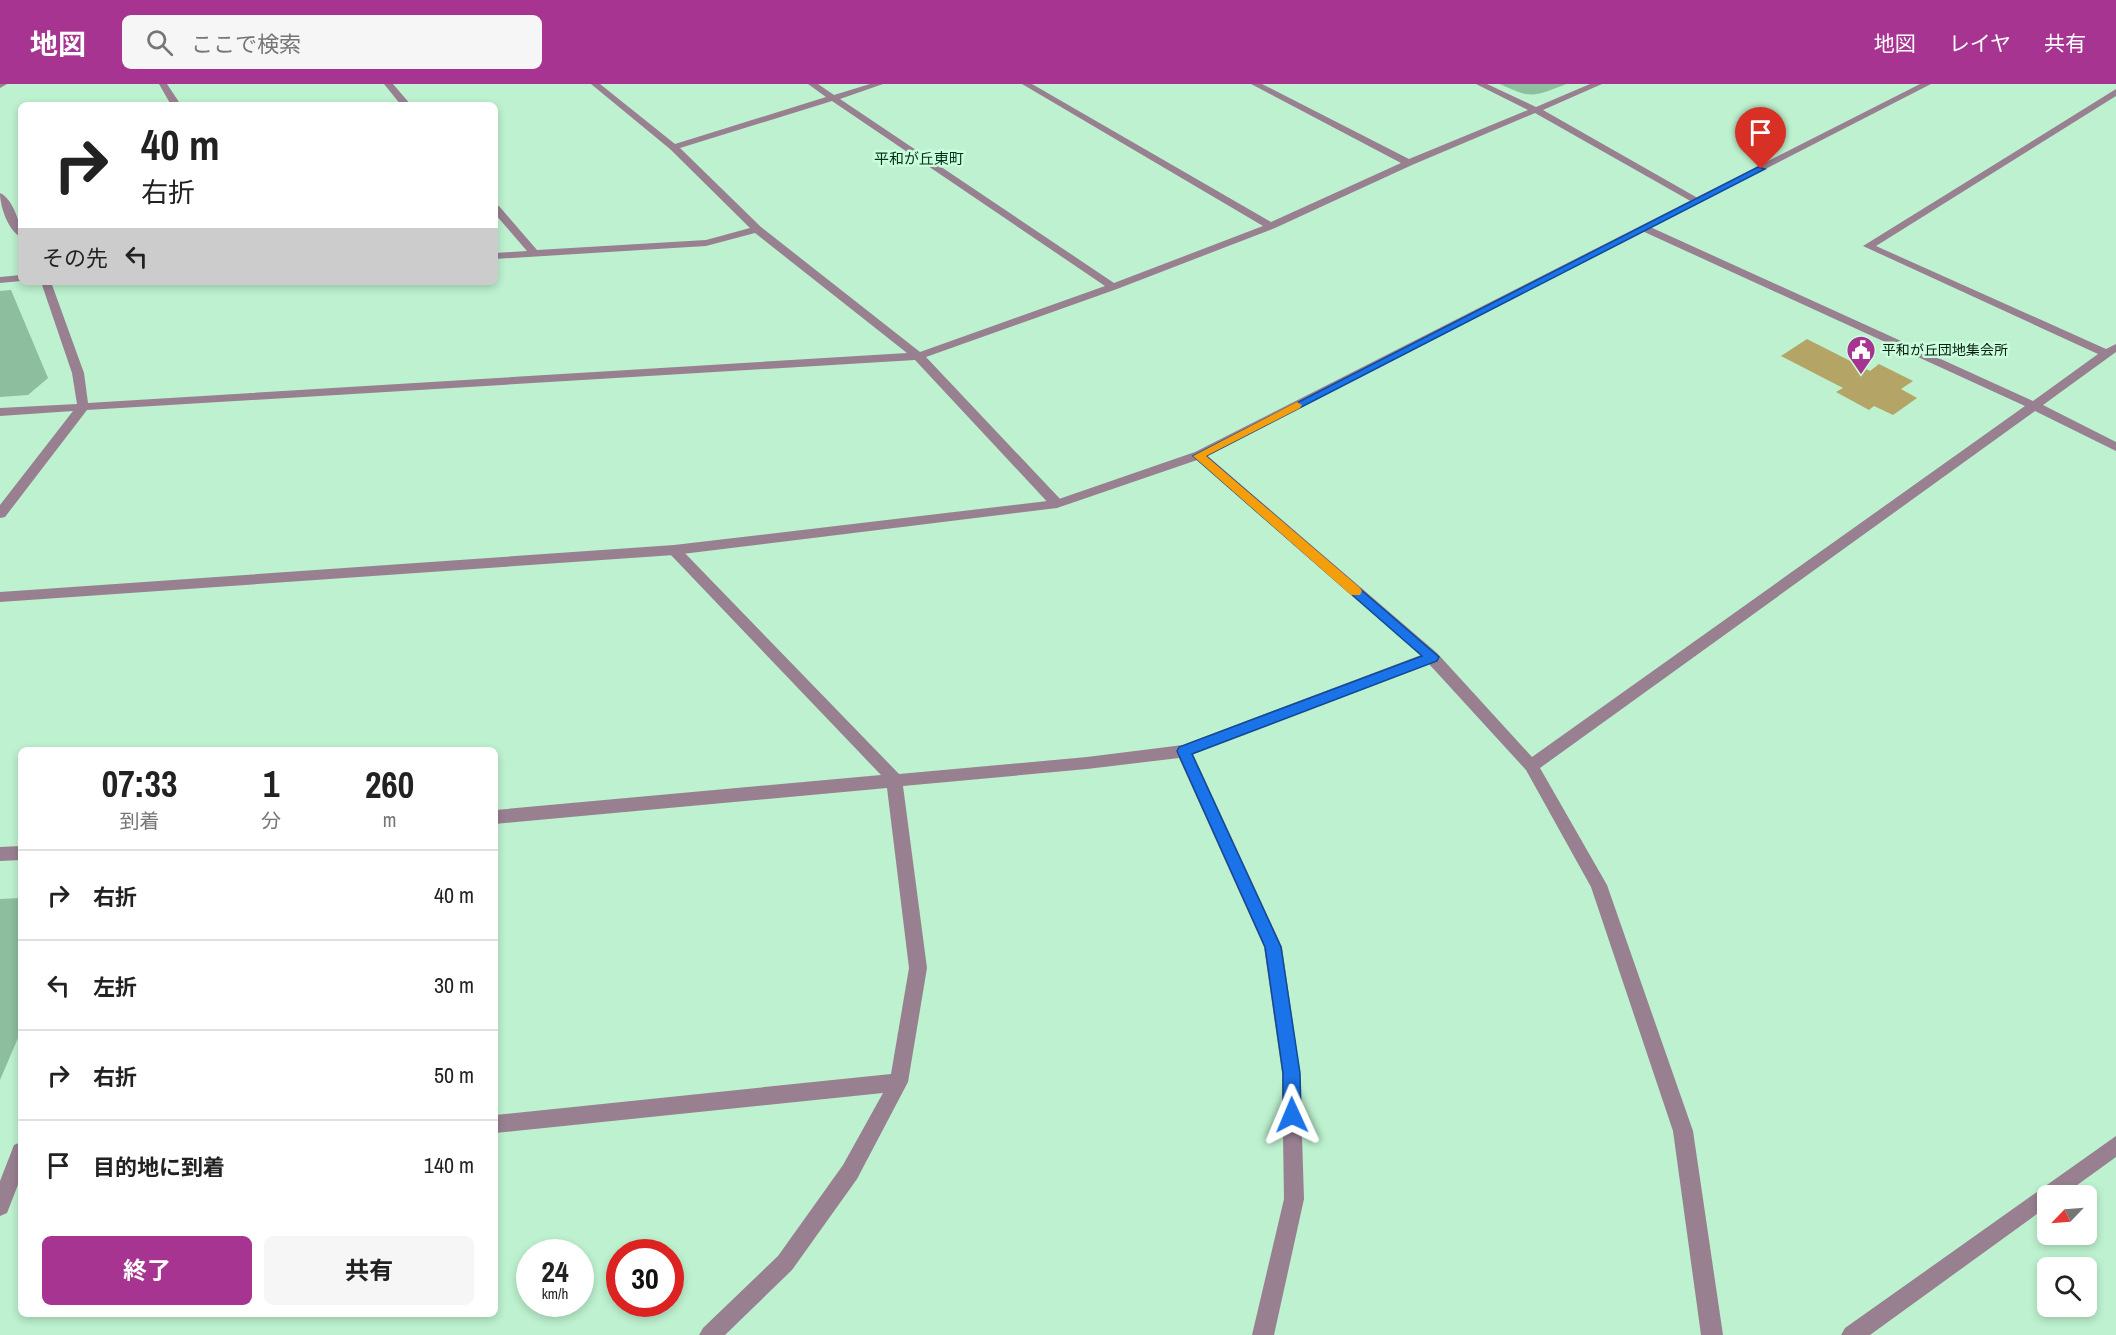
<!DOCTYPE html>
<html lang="ja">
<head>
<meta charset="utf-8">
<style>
	body { margin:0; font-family:"Archivo Narrow","Noto Sans JP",sans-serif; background:#f6f6f6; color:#222; height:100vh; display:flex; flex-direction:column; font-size:22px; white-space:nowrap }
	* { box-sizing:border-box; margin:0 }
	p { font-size:20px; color:#767676 }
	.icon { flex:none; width:33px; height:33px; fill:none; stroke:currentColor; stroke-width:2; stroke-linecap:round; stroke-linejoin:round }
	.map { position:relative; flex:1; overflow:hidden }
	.panel { position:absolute; left:18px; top:663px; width:480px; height:570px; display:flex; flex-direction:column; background:#fff; border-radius:9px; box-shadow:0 3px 9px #0003 }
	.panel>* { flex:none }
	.top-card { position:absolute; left:18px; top:18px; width:480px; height:183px; border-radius:9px; box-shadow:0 3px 9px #0003; background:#fff; color:#222; overflow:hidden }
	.needle { width:39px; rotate:245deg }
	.controls { position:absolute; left:2037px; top:1101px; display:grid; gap:12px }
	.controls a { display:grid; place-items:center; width:60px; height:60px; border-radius:9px; background:#fff; box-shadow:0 3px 9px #0003; font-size:30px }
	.speed { position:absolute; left:516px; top:1155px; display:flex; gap:12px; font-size:30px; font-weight:700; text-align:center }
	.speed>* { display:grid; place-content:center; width:78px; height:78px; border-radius:50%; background:#fff; box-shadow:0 3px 9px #0003; line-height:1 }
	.speed small { font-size:15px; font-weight:400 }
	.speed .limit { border:9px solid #d22; background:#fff; color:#111 }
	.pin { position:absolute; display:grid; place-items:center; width:51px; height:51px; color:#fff; margin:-62px -26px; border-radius:50% 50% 50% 0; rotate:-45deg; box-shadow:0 0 6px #0007 }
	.pin .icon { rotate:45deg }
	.me { position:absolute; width:66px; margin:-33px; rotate:359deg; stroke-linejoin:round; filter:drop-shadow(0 0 4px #0008) }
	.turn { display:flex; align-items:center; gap:21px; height:126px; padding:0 24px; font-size:27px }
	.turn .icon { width:78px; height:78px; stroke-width:2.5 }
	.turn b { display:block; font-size:42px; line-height:51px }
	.then { display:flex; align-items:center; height:57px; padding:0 24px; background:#0003; gap:12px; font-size:22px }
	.eta { display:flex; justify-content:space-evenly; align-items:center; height:102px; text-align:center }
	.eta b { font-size:36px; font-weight:700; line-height:42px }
	.cta { display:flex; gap:12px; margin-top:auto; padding:12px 24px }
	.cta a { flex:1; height:69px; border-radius:9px; background:#a63490; color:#fff; font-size:24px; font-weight:700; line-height:69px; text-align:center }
	.cta a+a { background:#f6f6f6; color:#222 }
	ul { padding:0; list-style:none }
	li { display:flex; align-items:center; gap:18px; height:90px; padding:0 24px; border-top:2px solid #e0e0e0 }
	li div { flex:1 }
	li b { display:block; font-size:22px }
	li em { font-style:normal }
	header { display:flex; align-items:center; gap:36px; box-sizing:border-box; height:84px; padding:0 30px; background:#a63490; color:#fff }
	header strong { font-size:28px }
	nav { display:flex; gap:33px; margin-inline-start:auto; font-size:21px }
	.search { width:420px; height:54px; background:#f6f6f6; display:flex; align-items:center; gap:15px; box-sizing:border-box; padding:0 21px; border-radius:9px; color:#767676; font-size:22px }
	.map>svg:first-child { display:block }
	.green { fill:#8dbe9e }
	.building { fill:#b4a567 }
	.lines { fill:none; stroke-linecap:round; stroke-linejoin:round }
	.minor { fill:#988091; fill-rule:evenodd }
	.tertiary { fill:#988091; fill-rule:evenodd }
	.route { fill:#1a73e8; stroke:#114b97; stroke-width:1.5 }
	.slow { fill:#f59e0b }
	.labels { text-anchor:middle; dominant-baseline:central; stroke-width:5; stroke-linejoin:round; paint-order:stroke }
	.far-poi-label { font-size:14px; fill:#091d11; stroke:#cafedc; text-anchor:start }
	.far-quarter-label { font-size:15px; fill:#00331a; stroke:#cafedc }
</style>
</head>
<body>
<header>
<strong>地図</strong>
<div class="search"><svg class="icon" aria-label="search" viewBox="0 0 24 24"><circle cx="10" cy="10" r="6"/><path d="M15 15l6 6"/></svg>ここで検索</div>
<nav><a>地図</a><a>レイヤ</a><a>共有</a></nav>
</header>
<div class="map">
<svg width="2116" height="1251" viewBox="0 0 2116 1251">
	<rect width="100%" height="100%" fill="#bdf1cf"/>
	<path class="green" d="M1500,0H1566C1533,13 1532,15 1500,0Z
		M11,206L48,294L28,311L0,313V207Z
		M21,814V947L0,996V815Z"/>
	<path class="building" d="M1807,255L1870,287L1879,280L1913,297L1901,305L1917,314L1893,331L1874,322L1869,326L1836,308L1843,304L1781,272Z"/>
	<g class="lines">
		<path class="minor" d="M0,0H7L0,4Z
			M159,0H167L181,21H171Z
			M384,0H393L411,21H401Z
			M591,0H600L675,60L826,13L808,0H818L834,11L870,0H883L840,15L1114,199L1263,142L1022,0H1032L1271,138L1401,79L1251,0H1262L1409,75L1528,26L1476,0H1487L1536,23L1590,0H1602L1543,26L1703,117L1694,119L1535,29L1412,81L1275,144L1117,205L926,273L1062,417L1063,420L1057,424L1052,423L915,276L87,326L5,433L0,434V421L73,327L0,332V324L77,320L72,289L41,198H51L84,289L88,319L907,269L755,149L706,162L495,175V169L527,167L495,130V121L499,122L537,166L706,156L750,144L670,65ZM832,17L1105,202L920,268L761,143L680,64Z
			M2116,5V12L1876,162L2106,265L2116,260V268L2043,321L2116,358V367L2035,327L1540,684L1607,801L1693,1047L1723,1251H1701L1673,1047L1591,803L1526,686L1429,580L1193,670L1282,863L1300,989L1304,1115L1274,1251H1252L1284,1115L1282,989L1264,863L1179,674L1087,685L903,702L927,884L908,998L857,1095L792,1186L725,1251H699L703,1244L778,1172L843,1081L883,1009L495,1049V1031L891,990L909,884L887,704L495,740V726L881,691L669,469L667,466L669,463H679L899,690L1087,673L1183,661L1421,571L1195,374L1193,371L1199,367L1203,368L1437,569L1532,673L2025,322L1640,146V142H1648L2033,317L2098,270L1863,162Z
			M0,109C13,115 21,140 21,153C8,147 0,122 0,109Z
			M21,191V197L0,199V193Z
			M21,762V776L0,777V763Z
			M2116,1052V1073L2062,1112H2048V1122L1870,1251H1841L1845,1244Z
			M21,1058V1093L7,1129L0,1132V1097L14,1061Z"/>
		<path class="tertiary" d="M1920,0H1931L1203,374L1057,424L674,471L0,518V508L674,461L1056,416L1195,368Z"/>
	</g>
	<path class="route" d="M1758,83L1765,85L1206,372L1439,573L1437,577L1192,670L1281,863L1300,989L1301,1031L1298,1037L1292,1039L1286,1037L1283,1031V989L1265,863L1177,667L1179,663L1422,572L1193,372Z"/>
	<path class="slow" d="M1297,318L1302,321L1300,324L1206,372L1360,504L1362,507L1360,511H1351L1193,372Z"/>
	<defs>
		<g id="civic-pin" transform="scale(1.5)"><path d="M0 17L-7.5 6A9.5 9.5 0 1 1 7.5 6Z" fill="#a63490" stroke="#cafedc"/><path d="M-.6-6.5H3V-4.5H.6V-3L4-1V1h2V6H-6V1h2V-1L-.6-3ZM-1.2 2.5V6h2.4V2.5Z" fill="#fff"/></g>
	</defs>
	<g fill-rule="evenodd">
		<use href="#civic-pin" x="1861" y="266"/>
	</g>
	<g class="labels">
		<g class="far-poi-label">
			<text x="1882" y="266">平和が丘団地集会所</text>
		</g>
		<g class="far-quarter-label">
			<text x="919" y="74">平和が丘東町</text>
		</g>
	</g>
</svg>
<div class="controls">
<a><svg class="needle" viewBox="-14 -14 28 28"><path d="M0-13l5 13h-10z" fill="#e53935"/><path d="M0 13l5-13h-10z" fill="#767676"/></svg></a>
<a><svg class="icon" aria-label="search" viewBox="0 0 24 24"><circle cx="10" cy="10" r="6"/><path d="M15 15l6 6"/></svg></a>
</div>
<div class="speed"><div>24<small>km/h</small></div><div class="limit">30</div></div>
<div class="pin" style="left:1761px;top:85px;background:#d93025"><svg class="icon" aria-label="arrive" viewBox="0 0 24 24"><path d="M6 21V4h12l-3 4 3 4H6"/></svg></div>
<svg class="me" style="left:1292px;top:1031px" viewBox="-20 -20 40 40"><path d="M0-17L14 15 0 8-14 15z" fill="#1a73e8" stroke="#fff" stroke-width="4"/></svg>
<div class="top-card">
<div class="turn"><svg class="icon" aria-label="right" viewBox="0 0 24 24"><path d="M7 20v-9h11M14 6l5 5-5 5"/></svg><div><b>40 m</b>右折</div></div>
<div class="then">その先<svg class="icon" aria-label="left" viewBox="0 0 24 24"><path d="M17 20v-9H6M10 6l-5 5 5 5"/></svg></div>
</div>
<section class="panel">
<div class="eta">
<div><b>07:33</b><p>到着</p></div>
<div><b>1</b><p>分</p></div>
<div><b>260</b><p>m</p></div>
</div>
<ul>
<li><svg class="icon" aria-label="right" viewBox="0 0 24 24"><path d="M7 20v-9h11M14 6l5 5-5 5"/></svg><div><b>右折</b></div><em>40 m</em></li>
<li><svg class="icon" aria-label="left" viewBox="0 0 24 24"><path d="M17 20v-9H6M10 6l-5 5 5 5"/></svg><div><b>左折</b></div><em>30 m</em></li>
<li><svg class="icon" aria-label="right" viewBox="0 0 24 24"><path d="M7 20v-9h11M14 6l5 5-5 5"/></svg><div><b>右折</b></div><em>50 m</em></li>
<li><svg class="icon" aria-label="arrive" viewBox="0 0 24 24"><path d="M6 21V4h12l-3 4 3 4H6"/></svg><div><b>目的地に到着</b></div><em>140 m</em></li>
</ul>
<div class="cta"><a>終了</a><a>共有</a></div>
</section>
</div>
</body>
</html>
